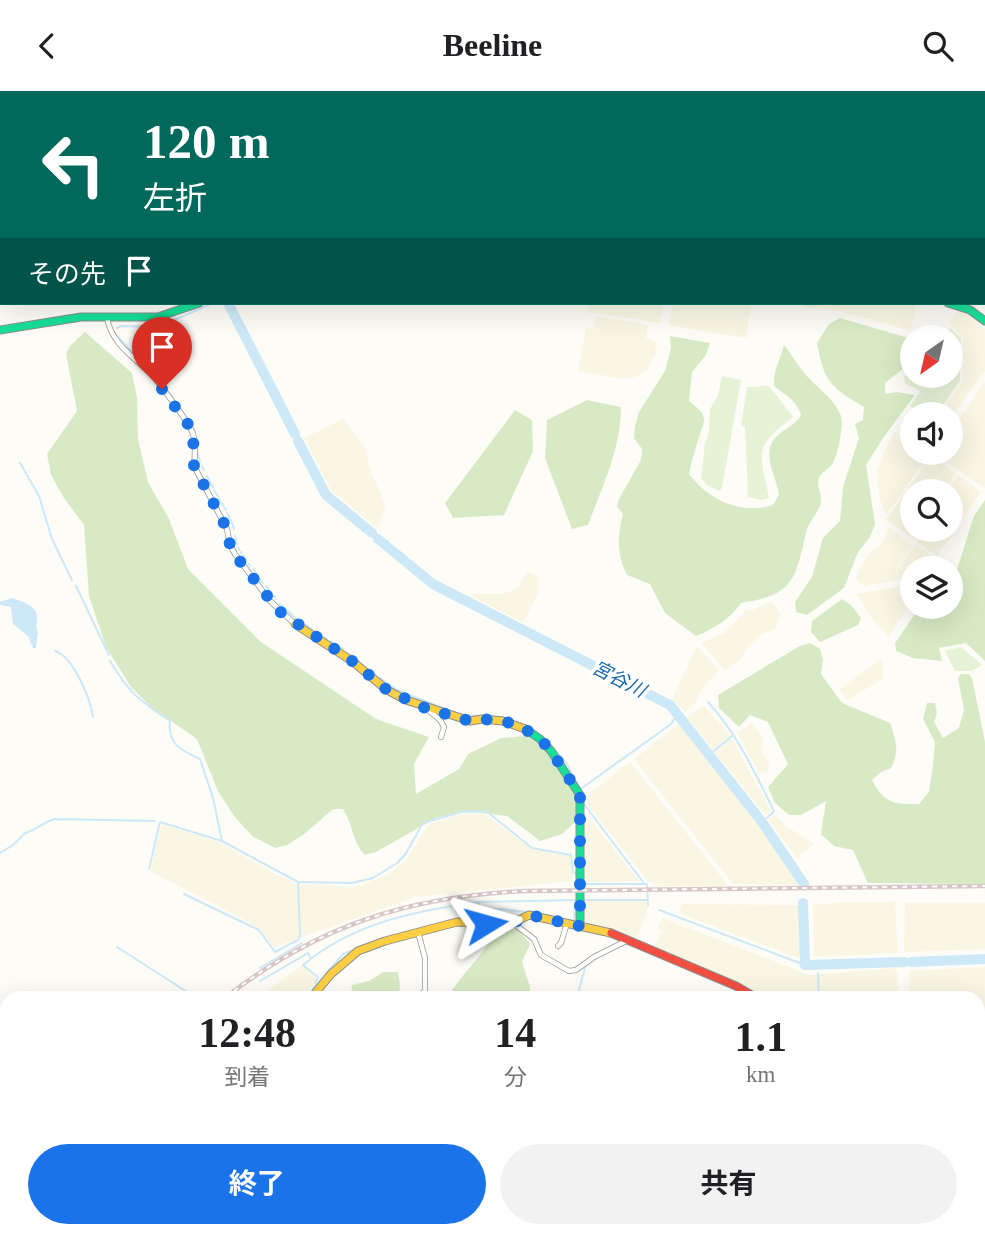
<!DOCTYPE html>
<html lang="ja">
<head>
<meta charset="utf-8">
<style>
	body { margin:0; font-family:"Times New Roman","Noto Sans JP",serif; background:#f2f2f2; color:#202124; height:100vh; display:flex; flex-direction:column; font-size:26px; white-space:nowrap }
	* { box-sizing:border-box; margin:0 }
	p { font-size:23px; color:#757577 }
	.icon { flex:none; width:38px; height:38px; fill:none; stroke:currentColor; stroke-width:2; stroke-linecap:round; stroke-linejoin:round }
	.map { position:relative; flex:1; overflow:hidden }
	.panel { position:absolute; left:0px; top:900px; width:985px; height:247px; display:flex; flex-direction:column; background:#fff; border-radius:21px 21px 0 0; box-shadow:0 7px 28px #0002 }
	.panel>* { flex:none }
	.guide { position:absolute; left:0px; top:0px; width:985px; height:214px; box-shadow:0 7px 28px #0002; background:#00695c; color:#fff; overflow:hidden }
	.needle { width:46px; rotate:214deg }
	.fabs { position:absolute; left:900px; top:234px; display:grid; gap:14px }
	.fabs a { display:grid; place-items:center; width:63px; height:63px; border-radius:50%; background:#fff; box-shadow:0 7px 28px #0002; font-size:35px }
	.pin { position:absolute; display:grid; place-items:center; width:60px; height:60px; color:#fff; margin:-72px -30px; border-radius:50% 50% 50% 0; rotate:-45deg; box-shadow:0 0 7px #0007 }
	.pin .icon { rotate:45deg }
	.me { position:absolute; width:77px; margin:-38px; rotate:82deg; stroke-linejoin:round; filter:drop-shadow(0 0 5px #0008) }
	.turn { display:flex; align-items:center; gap:24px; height:147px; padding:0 28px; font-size:32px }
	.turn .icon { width:91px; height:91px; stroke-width:2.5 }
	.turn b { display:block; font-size:49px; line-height:60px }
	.then { display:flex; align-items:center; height:66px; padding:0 28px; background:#0003; gap:14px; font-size:26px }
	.eta { display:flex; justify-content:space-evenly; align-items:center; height:119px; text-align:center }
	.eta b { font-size:42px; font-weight:700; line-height:49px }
	.primary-button { display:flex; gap:14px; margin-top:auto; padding:14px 28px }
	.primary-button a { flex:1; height:80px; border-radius:42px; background:#1a73e8; color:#fff; font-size:28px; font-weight:700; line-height:80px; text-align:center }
	.primary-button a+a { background:#f2f2f2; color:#202124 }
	header { display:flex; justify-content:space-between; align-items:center; height:91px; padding:0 28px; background:#fff; font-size:32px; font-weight:700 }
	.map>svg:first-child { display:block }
	.farmland { fill:#f9f7e4 }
	.green { fill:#e7f3d7 }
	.forest { fill:#d8eac5 }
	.water { fill:#cde8f7 }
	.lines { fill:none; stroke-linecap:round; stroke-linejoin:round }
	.stream { stroke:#cde8f7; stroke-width:2 }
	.river { stroke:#cde8f7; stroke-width:10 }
	.street-casing { stroke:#979795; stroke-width:6 }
	.fast-casing { stroke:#8e8d8b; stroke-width:9 }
	.slow-casing { stroke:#8e8d8b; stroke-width:9 }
	.jam-casing { stroke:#8e8d8b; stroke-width:9 }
	.street { stroke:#fffffe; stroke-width:4.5 }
	.fast { stroke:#16e098; stroke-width:7 }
	.slow { stroke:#ffcf43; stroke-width:7 }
	.jam { stroke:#f24e42; stroke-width:7 }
	.rail-casing { stroke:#d9c6c7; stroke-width:4.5 }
	.rail { stroke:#fff; stroke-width:2; stroke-dasharray:5; stroke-linecap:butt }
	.route { stroke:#1a73e8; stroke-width:12; stroke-dasharray:0 21.6 }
	.labels { text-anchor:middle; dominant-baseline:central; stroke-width:7; stroke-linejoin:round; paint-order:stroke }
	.water-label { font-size:19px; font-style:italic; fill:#1768a6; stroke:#fff }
</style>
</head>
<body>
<header><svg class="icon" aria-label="back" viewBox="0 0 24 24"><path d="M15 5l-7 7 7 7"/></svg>Beeline<svg class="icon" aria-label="search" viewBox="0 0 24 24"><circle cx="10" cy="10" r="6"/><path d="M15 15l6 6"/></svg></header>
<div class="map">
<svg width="985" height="1145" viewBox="0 0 985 1145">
	<rect width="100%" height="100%" fill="#fdfcf7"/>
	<path class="farmland" d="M185,0H780L185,2Z
		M589,212H664L660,232L588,221Z
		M673,212H752L746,247L669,234Z
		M803,212H900L916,215L911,240L840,220L803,216Z
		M959,218L985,238V280L952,325L943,318L963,290V246L949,232Z
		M596,225L648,234L646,247L656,251L655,265L648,278L635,286L624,288L578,280L586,237L594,238Z
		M985,291V396L984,397L933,362H950V340Z
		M343,328L367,359L369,376L386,416L380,427L381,433L377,437L331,399L304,347Z
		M895,341L912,352V362L929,364L886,424L879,406L877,380L885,358Z
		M931,365L956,383L943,401H912V439H916L909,445L886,429Z
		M958,384L981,401L937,465L917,451L920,447L916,443L919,439H950V401H946Z
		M889,437L912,454L895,481L901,488L865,495L859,492L856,487L860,477L872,459L882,452Z
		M915,453L935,468L929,478H912V488L903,489L896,481Z
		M527,480L539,487L538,504L523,531L472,506L473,503H499L512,500L520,494Z
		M912,493V509L889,546L874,530L856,503Z
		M772,510L781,524L776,537L762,543L747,558L740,569L725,579L701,552L724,542L746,519L751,520Z
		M697,555L719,580L702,598L695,612L685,621L672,608Z
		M882,567L884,587L848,609L839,599Z
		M703,614L730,644L713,659L687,627Z
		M680,632L777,756L803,789L795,794L733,793L634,668Z
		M752,632L764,648L762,662L769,671L768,680L759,681L737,642Z
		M731,647L771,720L766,725L715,662Z
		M630,671L727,793L726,795H657L648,790L589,716L586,705Z
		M461,723H485L532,758L570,765L573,790L416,806L274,856L260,837L150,780L162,733L221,752L277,784L301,794L321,793L351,797L386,785L405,770L429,733Z
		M774,724L785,734L814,753L797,767L768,729Z
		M590,728L639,790L586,791L583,729Z
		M582,810H646L648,817L639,843L634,848L583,831Z
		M848,811H895L898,862L814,866L813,814Z
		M905,812H985V858L904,861Z
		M682,813L805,814L807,870L678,822Z
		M662,827L810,884L895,877L898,883V906H770L655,857L662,839L657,838Z
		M302,874L317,887L304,906H278L268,899Z
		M985,876V944H978V906H910L909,880Z"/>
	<path class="green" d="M950,237L961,247L960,290L936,324H922L910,315L920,300L905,292L904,285L912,282V285H950V247H945Z
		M722,285L741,289L722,397L719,400L708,395L701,387L705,352L709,341L710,318L718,304Z
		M769,295L793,326C752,358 760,359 769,407L761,409L748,406L745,335H741L747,296Z
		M961,556L982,574L972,580H955L945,560Z
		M985,1018V1145H427L429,1139H978V1020Z"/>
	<path class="forest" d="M840,227L912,248V275L904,277L885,292V303L897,301L915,304L883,347L866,374L875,433L870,446L858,461L844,497L807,524L796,521L795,511L812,486L823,447L840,430L843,396L859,347L855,333L863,329L864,316C831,296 824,292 817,252L829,233Z
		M85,241L132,282L137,306L138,348L148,391L169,428L188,478L261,551L376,628L429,646L414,673L416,703L459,678L468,663L501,647L525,645L545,656L564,682L576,704L578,728L562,743L540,750L507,725L463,720L436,727L376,761L364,764C352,749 353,734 343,718H333L303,744L287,754L275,757L252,745L234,725L218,700L197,648L151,616L131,596L106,556L89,505L84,434L64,407L51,384L47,363L77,320L66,263L70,255Z
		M670,245L710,252L706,264L692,281L689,310C710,326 705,328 698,349C695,360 691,372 689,383C709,409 740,424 773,414L779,404C777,386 760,363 776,346C784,338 795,334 801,324C796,308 786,305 774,295C772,283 781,266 784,254C792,264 798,275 806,284C817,297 835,308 841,325C844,334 838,363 833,372C830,378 821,381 819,387C816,395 821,401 821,408C821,421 808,430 806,442C795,490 793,504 741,512C729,529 715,537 696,545L665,522L650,493L627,484C617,464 617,445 623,423L617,416L619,408L641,369L642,358L634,347L635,335L639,321L665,280L671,257Z
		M587,309L621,316C621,358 602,396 588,434L572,438L545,367L547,329Z
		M515,319L532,329L533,360L504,424L453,427L445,412Z
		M985,409V570L966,552L939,557L942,570L913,567L896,560L895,552L920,516H941L947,519L957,512L953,491L974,425Z
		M842,508L851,514L861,527L858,534L820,551L811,541L812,530Z
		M810,552L820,558L823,569L821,583L842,612L890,632C896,650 900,660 891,677L881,681L872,689C885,713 893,713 919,713L929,701L933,674L935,651L923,628L927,612H935L937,622L934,631L943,647L959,637L964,619L958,587L961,583H969L972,587L985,651V793L868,792L853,759L834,755L821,743L826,710L801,724H789L775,712L768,696L788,673L768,631L750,624L739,636L719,617L718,604L798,556Z
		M517,837L530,853L522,871L530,896V906H448C461,883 483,865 495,841Z
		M383,881H398L400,893L399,906H351L352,894L369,890Z
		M244,1139H413L411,1145H246Z"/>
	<path class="water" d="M12,507C27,512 42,517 36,535L38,541L36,557H33L28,545L13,533L11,516L0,514V511Z"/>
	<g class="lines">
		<path class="stream" d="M117,237L121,235L158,236L213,212
			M115,243L138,267
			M162,292L173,307
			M197,347V352
			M198,363L200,371
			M20,372L39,405L52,448L72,489
			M202,375L204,379
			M207,385L213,396
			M214,399L226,419
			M227,422L230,427
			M231,429L234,438
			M235,445L237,453
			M238,456L239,459
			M241,461V462
			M243,464L244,466
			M246,468V469
			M249,473L250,475
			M253,478L258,485
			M260,488L263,492
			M76,495L109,564
			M266,495L272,502
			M274,505L276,508
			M280,513L299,530
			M306,534L312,538
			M315,540L317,542
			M320,544L327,548
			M330,550L334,552
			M339,555L343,558
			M55,560C73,565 91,609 93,626
			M110,570C129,602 140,610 170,630C167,653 182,660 200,668L213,707L222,750
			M380,587L397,599L461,624L501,626L530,636L549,652L567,673L578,694L577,698L582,697L671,633L677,624
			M708,611C738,644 755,682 774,720L767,727
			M714,660L733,644
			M583,712L643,791
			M0,762L13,754L25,742C37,739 44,730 56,728L155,730
			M149,778L160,731L222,750L298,791L352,792L373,787L397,772L405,764L423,732L462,721L486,720L532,757L571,764L573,781L578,784
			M582,787L586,793H647L648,814
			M184,803L259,839L275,861L298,849L300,845L298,791
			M584,809H648
			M479,819L501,818L525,821
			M659,819L805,874
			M536,822L574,831L575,811
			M477,830L479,811L576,809
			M117,856L195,906
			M260,877L302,852
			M818,882L819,906
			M260,890L308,862L310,866
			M315,892L318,886L303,874C353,832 415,820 478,811
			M751,901L766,906
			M306,906L343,863L373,851
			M577,906L585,877
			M0,948L7,954
			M0,1135L7,1129"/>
		<path class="river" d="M145,2V0
			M228,212L295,343
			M298,350L326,404L372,442
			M378,448L433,493L670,614L762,731L804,793
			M803,812L805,874L904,871
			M911,871L985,868"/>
		<g class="street-casing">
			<path id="street" d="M121,0L136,2
				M107,227C111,251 132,265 149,281C157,289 191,334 193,343C196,353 195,365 194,375L227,438L230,454L235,463L270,510L295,533
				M426,617L440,629L444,636L441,646
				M513,832L534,848L541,864L569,880L576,879L594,866L628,849
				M558,855L561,852L567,832
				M418,906L425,900V867L418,841
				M183,1139L185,1142L190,1139
				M13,1145L24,1139"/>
		</g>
		<g class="fast-casing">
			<path id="fast" d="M948,212L970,219L985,230
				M0,239L81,226H158L199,212
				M525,638L540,648L551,660L580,704V835
				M978,952H985
				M0,970L7,980
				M0,1141L7,1136"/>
		</g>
		<g class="slow-casing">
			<path id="slow" d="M295,533L352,570L387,599L406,609L470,630L482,628L503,630L525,638
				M312,906L331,883L358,860L385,850L457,831L513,832L529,824L611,842"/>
		</g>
		<g class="jam-casing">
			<path id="jam" d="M611,842L736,895L755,906
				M135,1139L137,1145"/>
		</g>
		<use href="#street" class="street"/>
		<use href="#fast" class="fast"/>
		<use href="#slow" class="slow"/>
		<use href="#jam" class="jam"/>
		<g class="rail-casing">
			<path id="rail" d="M226,906C319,834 408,806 524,800L985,795
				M0,1109L7,1105"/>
		</g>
		<use href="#rail" class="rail"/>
	</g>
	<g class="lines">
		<path class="route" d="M162,298L193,340L194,375L227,438L230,454L235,464L279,520L352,570L387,599L425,617L470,630L482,628L503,630L520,635L540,648L551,660L576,698L580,704V835L529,824L513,832L486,833"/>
	</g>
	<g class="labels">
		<g class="water-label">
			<text transform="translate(619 588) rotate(27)">宮谷川</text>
		</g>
	</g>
</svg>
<div class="fabs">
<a><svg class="needle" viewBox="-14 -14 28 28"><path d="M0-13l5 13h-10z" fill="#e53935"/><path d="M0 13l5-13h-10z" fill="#757577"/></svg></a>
<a><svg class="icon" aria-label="sound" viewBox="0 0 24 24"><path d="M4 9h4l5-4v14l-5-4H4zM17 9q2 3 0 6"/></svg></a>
<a><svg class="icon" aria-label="search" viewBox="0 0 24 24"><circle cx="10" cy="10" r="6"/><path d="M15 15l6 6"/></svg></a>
<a><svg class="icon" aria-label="layers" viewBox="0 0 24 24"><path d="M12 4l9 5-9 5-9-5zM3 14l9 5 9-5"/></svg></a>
</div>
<div class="pin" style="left:162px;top:298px;background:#d93025"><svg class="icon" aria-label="arrive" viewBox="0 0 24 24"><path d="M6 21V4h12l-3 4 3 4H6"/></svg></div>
<svg class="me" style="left:486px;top:833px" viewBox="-20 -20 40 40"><path d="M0-17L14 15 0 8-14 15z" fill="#1a73e8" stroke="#fff" stroke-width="4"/></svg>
<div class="guide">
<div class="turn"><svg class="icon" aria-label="left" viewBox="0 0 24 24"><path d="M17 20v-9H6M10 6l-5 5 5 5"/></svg><div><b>120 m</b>左折</div></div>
<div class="then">その先<svg class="icon" aria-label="arrive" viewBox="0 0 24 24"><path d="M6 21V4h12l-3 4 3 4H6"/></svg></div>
</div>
<section class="panel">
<div class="eta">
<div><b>12:48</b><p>到着</p></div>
<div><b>14</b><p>分</p></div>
<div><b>1.1</b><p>km</p></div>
</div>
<div class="primary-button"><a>終了</a><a>共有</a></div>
</section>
</div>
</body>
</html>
